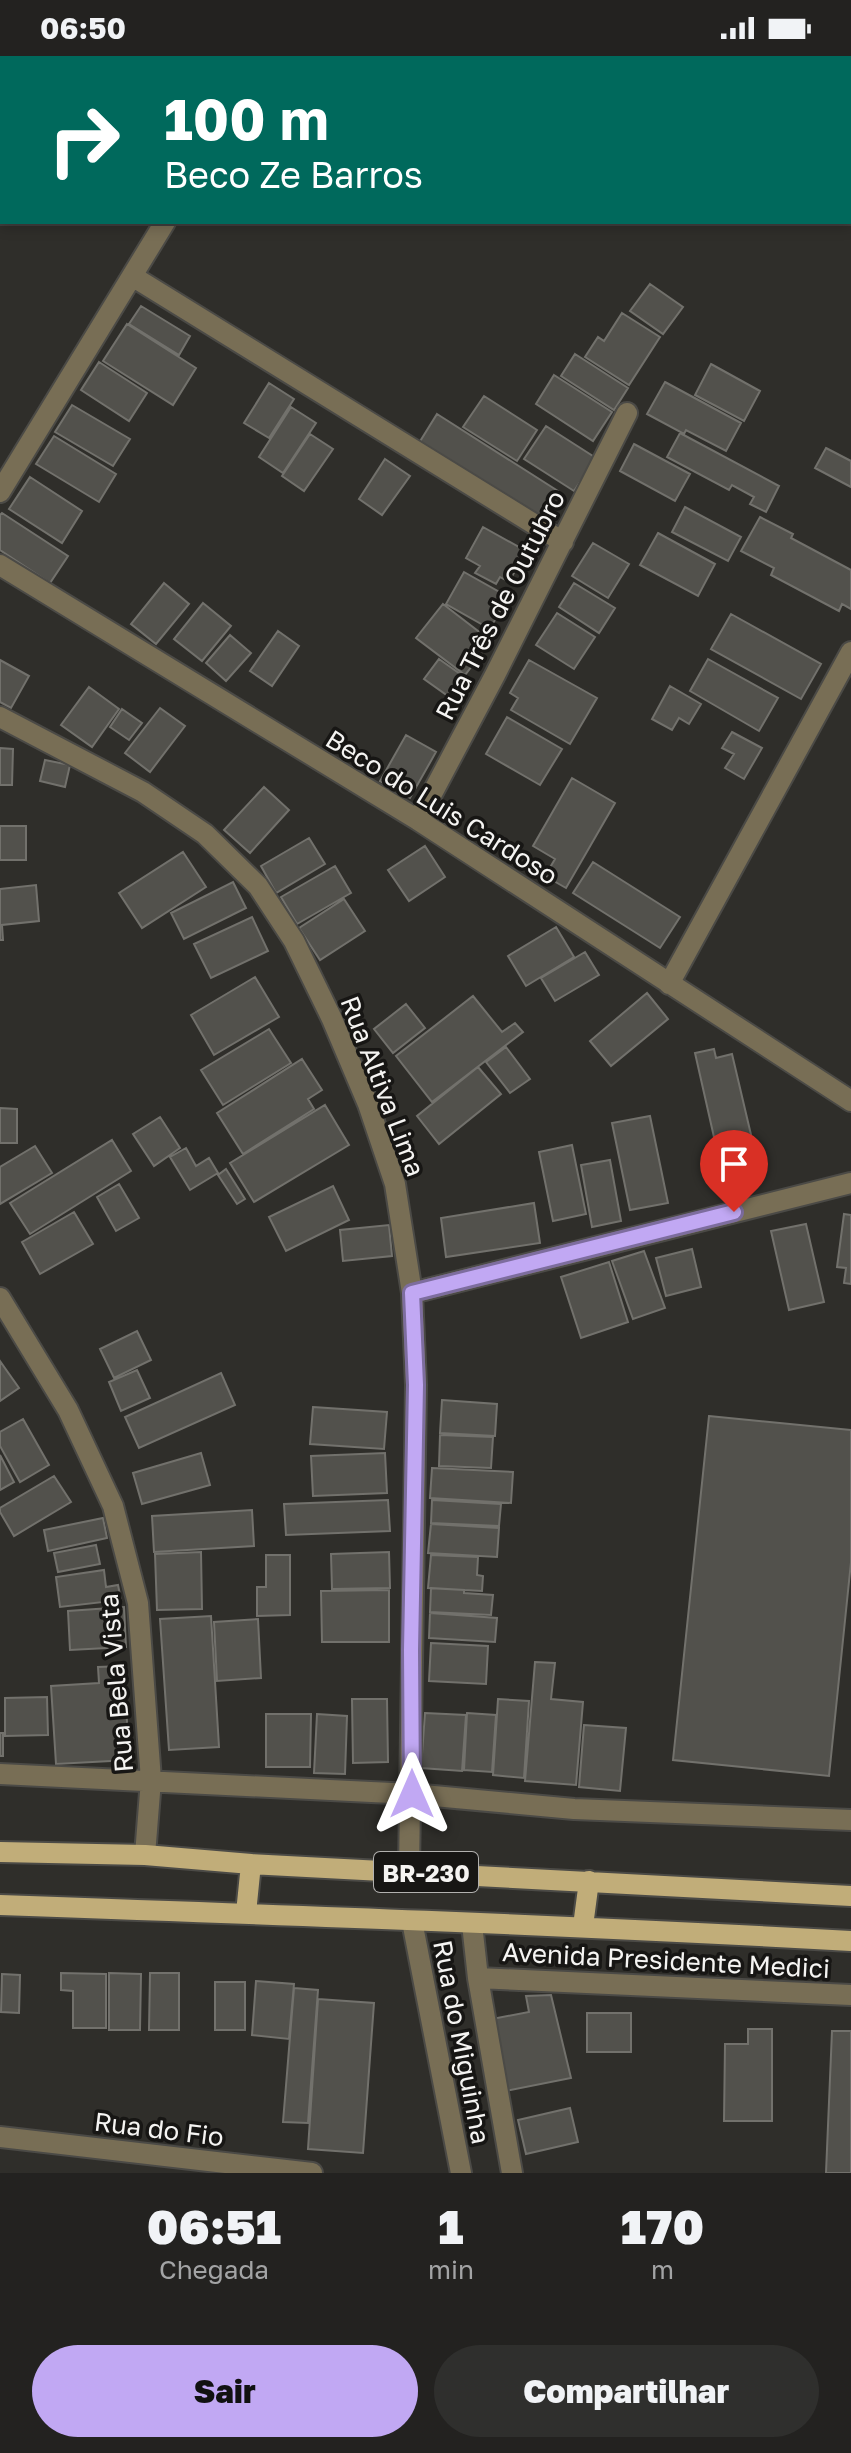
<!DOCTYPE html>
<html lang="pt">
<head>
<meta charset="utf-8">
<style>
	body { margin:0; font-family:"Golos Text",sans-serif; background:#2f2f2d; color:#f1f3f6; height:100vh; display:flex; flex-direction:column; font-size:30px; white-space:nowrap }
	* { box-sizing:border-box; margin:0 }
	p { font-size:26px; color:#a3a4a5 }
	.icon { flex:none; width:44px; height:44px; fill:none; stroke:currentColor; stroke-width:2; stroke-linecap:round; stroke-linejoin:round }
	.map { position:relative; height:2117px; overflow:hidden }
	.drawer { display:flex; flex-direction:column; background:#232220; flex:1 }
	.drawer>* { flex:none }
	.guide { position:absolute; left:0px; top:0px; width:852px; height:168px; box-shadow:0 4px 12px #0003,0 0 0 2px #403f3e; background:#00695c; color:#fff; overflow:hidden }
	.pin { position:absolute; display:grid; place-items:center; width:68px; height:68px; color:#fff; margin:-82px -34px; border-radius:50% 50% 50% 0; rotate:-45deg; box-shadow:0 0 8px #0007 }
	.pin .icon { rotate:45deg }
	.me { position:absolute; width:88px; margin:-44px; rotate:0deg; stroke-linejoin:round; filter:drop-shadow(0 0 6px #0008) }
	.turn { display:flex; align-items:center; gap:28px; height:168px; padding:0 32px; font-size:36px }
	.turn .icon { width:104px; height:104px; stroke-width:2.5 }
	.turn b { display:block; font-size:56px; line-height:68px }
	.eta { display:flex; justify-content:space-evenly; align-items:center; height:136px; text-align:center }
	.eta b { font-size:48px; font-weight:800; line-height:56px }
	.button { display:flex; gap:16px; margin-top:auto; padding:16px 32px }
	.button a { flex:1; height:92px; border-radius:48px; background:#c1a8f3; color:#111; font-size:32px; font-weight:800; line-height:92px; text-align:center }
	.button a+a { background:#2f2f2d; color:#f1f3f6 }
	.status { display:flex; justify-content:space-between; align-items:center; height:56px; padding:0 40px; background:#232220; direction:ltr }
	.status svg { height:22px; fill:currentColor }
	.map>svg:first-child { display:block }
	.building { fill:#52514c; stroke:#72716c; stroke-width:2 }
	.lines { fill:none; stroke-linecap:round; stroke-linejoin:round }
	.minor-casing { stroke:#4b4a46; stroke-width:24 }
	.major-casing { stroke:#4b4a46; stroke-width:24 }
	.minor { stroke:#786e55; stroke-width:20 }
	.major { stroke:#c1ad79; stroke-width:20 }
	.route-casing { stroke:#7d6d9e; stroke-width:20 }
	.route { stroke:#c1a8f3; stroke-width:14 }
	.labels { text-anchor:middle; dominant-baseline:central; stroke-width:7; stroke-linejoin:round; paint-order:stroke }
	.shield { fill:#171614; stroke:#b2b1af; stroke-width:2 }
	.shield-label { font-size:24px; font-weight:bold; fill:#f5f4f2 }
	.street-label { font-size:26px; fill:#f5f4f2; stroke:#171614 }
</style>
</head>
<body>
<div class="status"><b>06:50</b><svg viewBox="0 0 49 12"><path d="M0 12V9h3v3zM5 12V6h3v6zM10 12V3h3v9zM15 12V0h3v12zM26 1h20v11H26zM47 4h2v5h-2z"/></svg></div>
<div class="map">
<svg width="851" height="2117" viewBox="0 0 851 2117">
	<rect width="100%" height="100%" fill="#2f2e2a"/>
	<path class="building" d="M123,0H175L178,2H121Z
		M285,0H313L316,2H284Z
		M650,228L683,251L663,278L630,255Z
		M141,250L190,280L179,299L129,268Z
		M622,257L660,281L629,329L585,301L598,281L604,285Z
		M127,268L196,312L173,349L103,305Z
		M575,298L628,332L614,354L561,320Z
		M99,306L147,337L129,365L81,334Z
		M711,308L760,335L744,365L695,339Z
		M554,319L612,356L593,385L536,348Z
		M665,326L741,367L726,395L686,374L684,378L647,358Z
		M269,327L294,343L269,382L244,367Z
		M484,340L537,374L517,405L463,371Z
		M72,349L130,383L113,410L55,376Z
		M291,351L316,367L283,417L259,401Z
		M437,358L558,435L540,463L419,387Z
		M546,370L596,402L574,435L524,403Z
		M680,377L779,430L766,456L750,448L754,441L732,429L729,434L667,401Z
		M310,378L333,393L304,435L282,420Z
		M54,380L116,418L99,446L36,408Z
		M634,388L690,418L675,445L620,415Z
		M826,392L851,405V431L815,412Z
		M385,403L410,420L382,459L359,443Z
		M30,421L82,455L62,487L9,453Z
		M685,451L741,481L728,505L672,476Z
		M2,457L68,500L50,527L0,494V459Z
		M760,461L793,478L791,482L851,514V553L842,548L839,555L771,519L774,512L741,495Z
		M483,471L526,495L509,526L500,521L496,528L475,517L480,510L466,502Z
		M658,477L715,508L698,540L640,509Z
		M593,487L629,508L608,542L572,520Z
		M464,516L512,543L504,557L500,555L490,573L446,548Z
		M164,527L189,548L156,588L131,568Z
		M574,527L615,552L599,577L559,551Z
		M203,547L231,570L202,605L174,583Z
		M443,548L491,585L465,619L416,582Z
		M557,557L595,581L574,613L536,589Z
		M731,558L821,608L801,643L711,593Z
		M278,575L299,590L272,630L250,615Z
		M230,579L251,597L226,625L206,607Z
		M439,603L470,625L455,645L424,623Z
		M708,603L778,642L759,675L690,635Z
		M0,604L29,620L11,652L0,646Z
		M529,604L597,642L570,688L511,654L518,642L510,637Z
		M670,630L701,648L689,668L679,662L672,674L652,663Z
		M89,631L119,653L92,691L61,669Z
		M160,652L185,670L150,716L125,697Z
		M122,653L142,667L129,684L110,671Z
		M507,661L562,693L540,729L486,698Z
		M732,676L762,692L744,723L725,712L734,698L722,692Z
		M406,679L436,696L410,742L380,725Z
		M0,692L13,693L12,729H0Z
		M45,704L70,709L65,731L40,725Z
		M572,722L615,747L566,832L545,820L555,803L533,790Z
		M264,731L289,754L250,797L224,774Z
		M0,770H26V804H0Z
		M309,782L325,808L276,837L261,810Z
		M425,790L445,821L409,845L388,814Z
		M183,796L206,831L142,872L119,837Z
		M593,806L680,861L660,892L573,837Z
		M335,810L351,837L297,868L281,841Z
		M233,826L246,852L184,883L171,857Z
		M36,829L39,865L2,869L3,884H0V833Z
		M344,843L365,875L320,904L299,872Z
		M252,861L268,895L211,922L194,888Z
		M556,871L574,901L526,930L508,900Z
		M585,896L599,919L555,945L541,922Z
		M255,921L279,961L214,999L191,959Z
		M647,937L668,963L611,1010L590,985Z
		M473,940L502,976L515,967L523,976L432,1046L396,1000Z
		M406,948L425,972L393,997L374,973Z
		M269,973L291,1007L223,1049L201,1014Z
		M506,991L530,1023L510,1037L486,1006Z
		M714,993L716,1002L732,998L752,1083L716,1090L695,997Z
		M302,1003L322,1034L308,1043L314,1053L243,1098L217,1057Z
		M478,1011L501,1038L439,1088L417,1060Z
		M325,1049L349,1089L254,1146L230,1107Z
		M0,1052L17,1053V1087H0Z
		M650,1060L668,1147L630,1154L612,1067Z
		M160,1061L180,1092L154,1110L133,1078Z
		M112,1084L131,1115L30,1178L10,1147Z
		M752,1085L760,1120L725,1128L716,1093Z
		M572,1089L586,1158L553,1165L539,1096Z
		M35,1090L52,1117L0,1148V1111Z
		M186,1092L196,1110L209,1102L218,1117L190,1134L170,1101Z
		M610,1104L621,1165L592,1171L581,1109Z
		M226,1113L245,1143L237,1148L218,1119Z
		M119,1128L139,1162L116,1175L97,1141Z
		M333,1130L349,1164L286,1195L269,1161Z
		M534,1147L540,1187L446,1201L441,1162Z
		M74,1156L93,1188L40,1218L22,1186Z
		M844,1158L851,1159V1228L844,1227L846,1212L837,1211Z
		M806,1168L824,1246L789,1254L771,1175Z
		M389,1169L392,1200L343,1205L340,1174Z
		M692,1193L701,1231L666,1240L656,1202Z
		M644,1195L665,1252L633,1263L612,1205Z
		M609,1206L628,1266L581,1282L561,1221Z
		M137,1275L151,1304L114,1322L100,1293Z
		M0,1305L19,1332L0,1345Z
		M137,1314L150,1342L121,1355L109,1326Z
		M221,1317L235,1349L139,1392L125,1361Z
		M442,1344L497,1348L495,1380L440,1377Z
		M313,1351L387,1356L384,1393L310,1388Z
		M709,1360L851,1374V1506L829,1720L673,1704Z
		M23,1363L49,1409L20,1426L0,1390V1376Z
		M440,1379L493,1381L491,1412L439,1410Z
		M201,1397L210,1429L142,1448L133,1417Z
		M385,1397L387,1437L313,1440L311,1400Z
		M0,1399L14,1426L0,1434Z
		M432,1412L513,1416L511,1447L430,1442Z
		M54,1420L71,1446L14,1480L0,1456V1452Z
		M388,1444L390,1475L286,1479L284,1448Z
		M432,1444L501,1448L499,1470L431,1467Z
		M252,1454L254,1490L154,1496L152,1460Z
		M103,1462L107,1482L48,1495L44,1474Z
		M431,1468L499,1472L497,1501L428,1497Z
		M96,1489L100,1508L58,1516L54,1497Z
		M201,1496L202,1553L157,1554L155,1498Z
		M389,1496L390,1532L332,1533L331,1498Z
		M266,1499H290V1559L257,1560V1531H266Z
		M431,1499L478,1501L477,1519L483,1520L482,1535L428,1532Z
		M104,1514L106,1531L118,1529L121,1544L60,1551L56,1521Z
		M431,1532L464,1534V1537L493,1539L491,1559L430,1556Z
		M389,1534V1586H322L321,1535Z
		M124,1551L126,1591L70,1594L68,1555Z
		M430,1557L497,1562L495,1586L429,1582Z
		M211,1560L219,1691L169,1694L160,1563Z
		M258,1563L261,1622L217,1625L214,1566Z
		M431,1587L488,1590L486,1628L429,1625Z
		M535,1606L555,1607L551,1643L583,1646L576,1729L525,1725Z
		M124,1610L129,1704L56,1708L51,1630L99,1627L98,1611Z
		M47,1641L48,1679L5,1680V1642Z
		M352,1643H387L388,1706L353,1707Z
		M498,1643L529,1645L524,1722L493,1719Z
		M425,1657L466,1659L462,1715L421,1712Z
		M467,1657L496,1659L492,1716L464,1714Z
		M266,1658H311L310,1711H266Z
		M317,1658L347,1660L345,1718L314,1717Z
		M584,1669L626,1672L620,1735L579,1731Z
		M0,1677H3V1700H0Z
		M61,1917L106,1918V1972H73V1935L61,1934Z
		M109,1917L141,1918L140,1974H109Z
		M150,1917H179V1974H149Z
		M2,1918L20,1919L19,1957L1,1956Z
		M256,1925L294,1928L289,1983L252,1979Z
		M215,1926H245V1974H215Z
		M294,1932L318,1934L308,2067L283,2066Z
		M551,1939L571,2022L506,2035L492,1963L529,1956L526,1940Z
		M318,1943L374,1947L363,2097L308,2093Z
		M587,1957H631V1996H587Z
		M748,1973H772V2065H724L725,1988H748Z
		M832,1975H851V2117H826Z
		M570,2052L578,2086L526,2098L518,2064Z"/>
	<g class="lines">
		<g class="minor-casing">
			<path id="minor" d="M513,0L516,2
				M264,2L265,0
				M132,220L563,486
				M0,436L165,166
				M0,509L418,764L851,1045
				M0,661L143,736L205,778L258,830L294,885L332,963L368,1048L395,1128L412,1237L416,1329L409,1815
				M418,764L495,619L627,357
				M669,928L851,596
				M412,1237L851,1127
				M0,1242L68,1354L113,1450L138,1547L151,1724L145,1799
				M0,1718L412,1738L574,1753L851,1764
				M412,1865L461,2117
				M472,1868L478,1922L512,2117
				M478,1922L851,1939
				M0,2081L312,2117"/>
		</g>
		<g class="major-casing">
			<path id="major" d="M0,1796L145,1799L251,1808L851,1840
				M0,1849C284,1859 567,1869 851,1885
				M246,1857L251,1808
				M583,1870L589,1825"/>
		</g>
		<use href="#minor" class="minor"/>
		<use href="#major" class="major"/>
	</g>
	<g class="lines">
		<g class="route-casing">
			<path id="route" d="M412,1738L411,1594L416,1329L412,1237L734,1156"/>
		</g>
		<use href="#route" class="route"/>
	</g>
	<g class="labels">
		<rect class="shield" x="374" y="1796" width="104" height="40" rx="6"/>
		<g class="shield-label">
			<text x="426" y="1816">BR-230</text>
		</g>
		<g class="street-label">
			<text transform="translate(500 549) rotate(-63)">Rua Três de Outubro</text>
			<text transform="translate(442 751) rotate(32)">Beco do Luis Cardoso</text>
			<text transform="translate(383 1030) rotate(69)">Rua Altiva Lima</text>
			<text transform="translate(116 1627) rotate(-95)">Rua Bela Vista</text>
			<text transform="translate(666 1904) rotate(3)">Avenida Presidente Medici</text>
			<text transform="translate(462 1986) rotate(79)">Rua do Miguinha</text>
			<text transform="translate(159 2073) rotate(7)">Rua do Fio</text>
		</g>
	</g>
</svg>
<div class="pin" style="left:734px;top:1156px;background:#d93025"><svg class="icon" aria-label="arrive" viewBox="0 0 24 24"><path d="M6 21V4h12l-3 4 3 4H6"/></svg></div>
<svg class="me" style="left:412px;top:1738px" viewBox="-20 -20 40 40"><path d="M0-17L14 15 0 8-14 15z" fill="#c1a8f3" stroke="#fff" stroke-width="4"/></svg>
<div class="guide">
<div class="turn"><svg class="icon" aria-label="right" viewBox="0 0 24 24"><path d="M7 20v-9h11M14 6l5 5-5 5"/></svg><div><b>100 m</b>Beco Ze Barros</div></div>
</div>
</div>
<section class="drawer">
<div class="eta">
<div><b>06:51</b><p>Chegada</p></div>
<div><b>1</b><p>min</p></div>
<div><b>170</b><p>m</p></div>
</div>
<div class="button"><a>Sair</a><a>Compartilhar</a></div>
</section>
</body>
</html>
